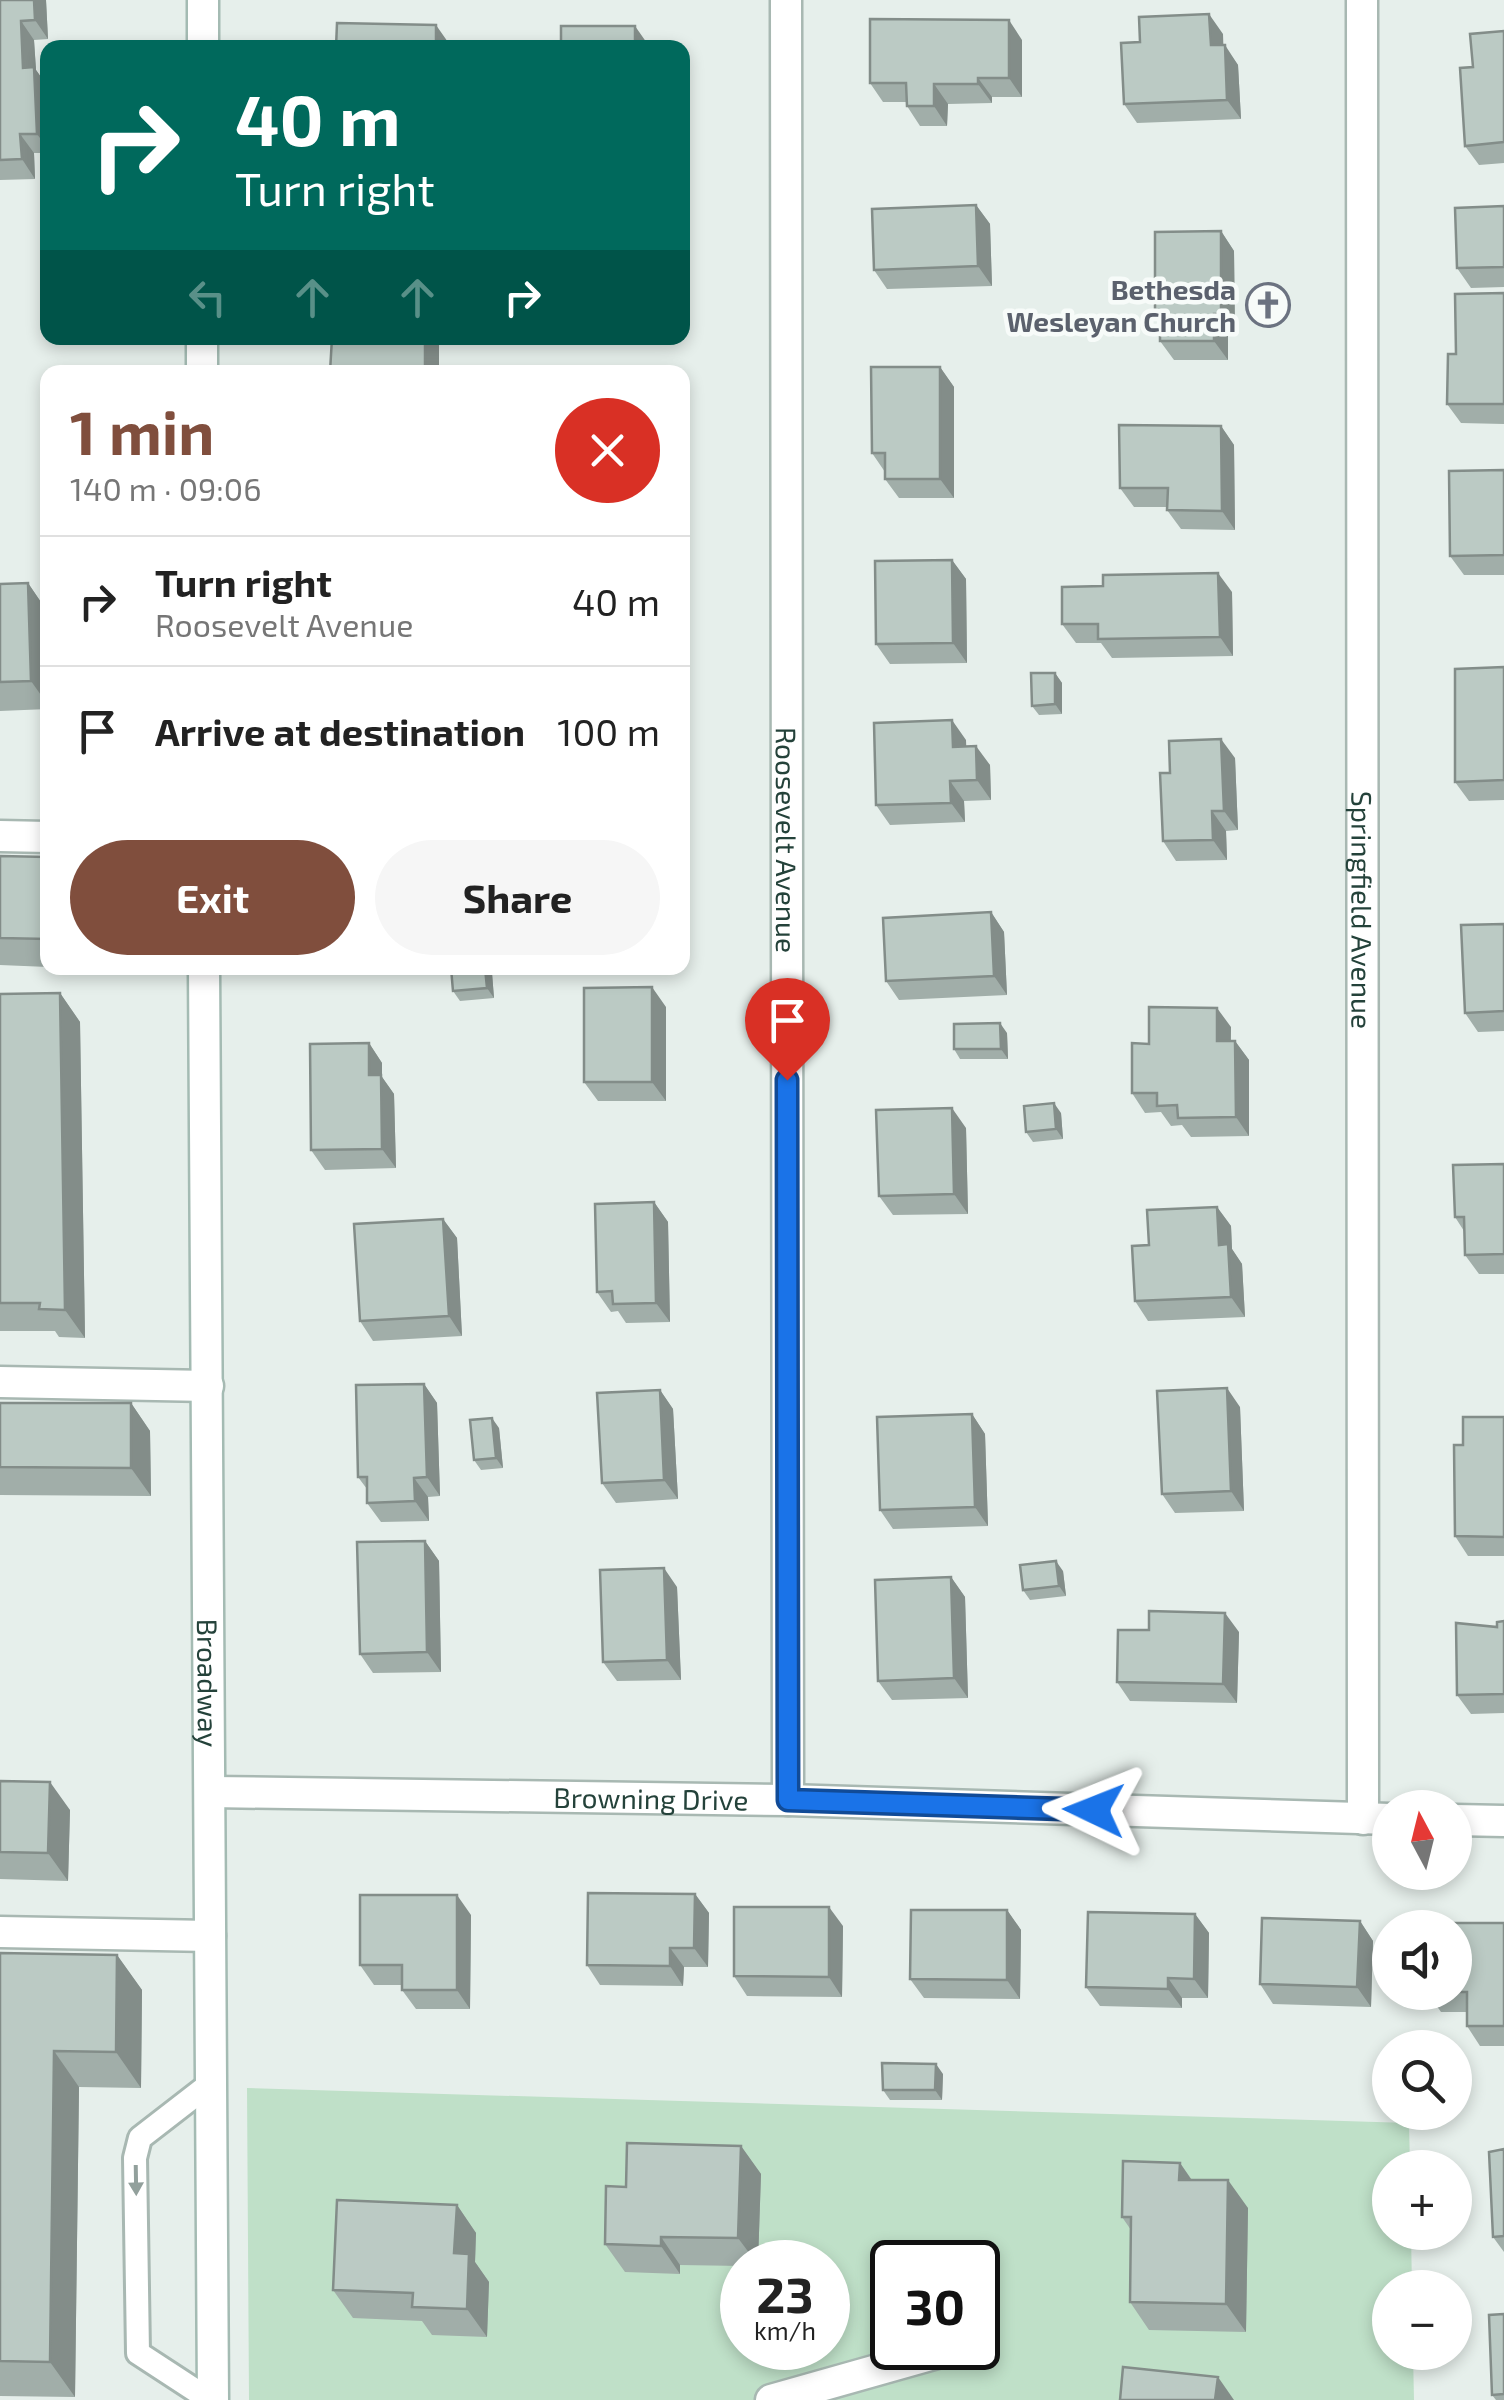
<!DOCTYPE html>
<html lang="en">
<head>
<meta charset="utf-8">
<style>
	body { margin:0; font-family:"Exo 2",sans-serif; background:#f6f6f6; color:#222; height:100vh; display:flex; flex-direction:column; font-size:38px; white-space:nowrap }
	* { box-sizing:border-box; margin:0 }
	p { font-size:32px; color:#767676 }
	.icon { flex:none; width:55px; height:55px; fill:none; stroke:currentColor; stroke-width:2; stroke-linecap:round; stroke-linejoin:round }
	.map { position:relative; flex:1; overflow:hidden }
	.details { position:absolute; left:40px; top:365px; width:650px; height:610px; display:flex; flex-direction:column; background:#fff; border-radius:20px; box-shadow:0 5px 15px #0003 }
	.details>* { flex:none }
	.hud { position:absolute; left:40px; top:40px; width:650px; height:305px; border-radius:20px; box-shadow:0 5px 15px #0003; background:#00695c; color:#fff; overflow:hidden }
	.needle { width:65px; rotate:353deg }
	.controls { position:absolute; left:1372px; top:1790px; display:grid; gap:20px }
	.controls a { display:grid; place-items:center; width:100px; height:100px; border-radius:50%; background:#fff; box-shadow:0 5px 15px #0003; font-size:50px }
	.speed { position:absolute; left:720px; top:2240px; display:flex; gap:20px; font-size:50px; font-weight:700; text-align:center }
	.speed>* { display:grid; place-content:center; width:130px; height:130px; border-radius:50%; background:#fff; box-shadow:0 5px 15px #0003; line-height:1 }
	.speed small { font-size:25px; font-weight:400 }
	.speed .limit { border:5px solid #111; border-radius:15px; background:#fff; color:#111 }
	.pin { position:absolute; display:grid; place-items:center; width:85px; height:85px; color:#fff; margin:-102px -42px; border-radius:50% 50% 50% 0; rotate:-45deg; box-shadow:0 0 10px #0007 }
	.pin .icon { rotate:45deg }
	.me { position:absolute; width:110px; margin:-55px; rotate:272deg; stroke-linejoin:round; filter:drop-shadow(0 0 8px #0008) }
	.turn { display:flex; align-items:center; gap:35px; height:210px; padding:0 30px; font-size:45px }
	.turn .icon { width:130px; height:130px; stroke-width:2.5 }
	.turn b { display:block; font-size:70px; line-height:85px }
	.lanes { display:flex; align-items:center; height:95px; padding:0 30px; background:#0003; justify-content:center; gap:50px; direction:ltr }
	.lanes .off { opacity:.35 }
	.round { display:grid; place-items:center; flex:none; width:105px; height:105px; border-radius:52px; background:#f6f6f6 }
	.overview { display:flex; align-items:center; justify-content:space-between; height:170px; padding:0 30px }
	h1 { font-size:60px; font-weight:700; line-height:75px; color:#804e3d }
	.button { display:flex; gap:20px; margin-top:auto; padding:20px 30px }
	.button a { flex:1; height:115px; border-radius:60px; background:#804e3d; color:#fff; font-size:40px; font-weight:700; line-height:115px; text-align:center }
	.button a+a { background:#f6f6f6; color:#222 }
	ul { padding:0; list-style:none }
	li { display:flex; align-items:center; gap:30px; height:130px; padding:0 30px; border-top:2px solid #e0e0e0 }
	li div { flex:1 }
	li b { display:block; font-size:38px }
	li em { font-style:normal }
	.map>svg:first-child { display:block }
	.green { fill:#bfe0c8; fill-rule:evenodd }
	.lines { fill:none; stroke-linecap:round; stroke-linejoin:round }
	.service-casing { stroke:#a8b8b2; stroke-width:28 }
	.minor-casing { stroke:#a8b8b2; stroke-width:35 }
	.secondary-casing { stroke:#a4bbb3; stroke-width:35 }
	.service { stroke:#fff; stroke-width:22 }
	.minor { stroke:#fff; stroke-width:30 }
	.secondary { stroke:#fff; stroke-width:30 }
	.wall { fill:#a1aea9 }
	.shaded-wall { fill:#838d89 }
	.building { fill:#bbcac4; stroke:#838d89; stroke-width:2.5 }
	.oneway { fill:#92a09c }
	.route-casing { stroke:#114b97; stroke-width:25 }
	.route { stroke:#1a73e8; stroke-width:18 }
	.labels { text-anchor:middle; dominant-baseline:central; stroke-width:9; stroke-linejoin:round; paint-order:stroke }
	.worship-label { font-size:28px; font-weight:bold; fill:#5b616d; stroke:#f7fbf9; text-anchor:end }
	.street-label { font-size:28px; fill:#24423a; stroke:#f7fbf9 }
</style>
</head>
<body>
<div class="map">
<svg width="1504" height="2400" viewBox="0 0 1504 2400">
	<rect width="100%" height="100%" fill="#e6efeb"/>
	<path class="green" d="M247,2088L1409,2123L1410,2167L1390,2168V2232L1411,2233L1412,2287L1390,2288V2352L1413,2353L1414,2400H249ZM742,2262H828V2348H742ZM892,2262H978V2348H892Z"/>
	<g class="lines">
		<g class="service-casing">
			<path id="service" d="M210,2400L138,2353L135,2158L140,2138L211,2083"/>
		</g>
		<g class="minor-casing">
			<g id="minor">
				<path id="s1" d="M786,0L788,1800"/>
				<path id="s2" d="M1362,0L1363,1819"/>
				<path d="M0,836L48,837"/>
				<path d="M0,1382L208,1386"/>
				<path id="s3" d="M211,1792L788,1800L1390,1819"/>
				<path d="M1455,1820L1504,1821"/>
				<path d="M0,1932L210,1936"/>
				<path d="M771,2400L955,2348"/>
			</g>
		</g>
		<g class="secondary-casing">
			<g id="secondary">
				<path d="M203,48V0"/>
				<path d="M202,338V372"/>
				<path id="s4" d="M204,968L213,2400"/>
			</g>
		</g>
		<use href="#service" class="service"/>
		<use href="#minor" class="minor"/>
		<use href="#secondary" class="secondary"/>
	</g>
	<path class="wall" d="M0,0H46L48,39L34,40L36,70L48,87V153H34L35,179L0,180Z
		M1504,31V163L1479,165L1465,146L1473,67Z
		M1223,34V45L1238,65L1241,119L1137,123L1124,104L1140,42Z
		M1022,40V97H992V103L948,104L947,126H920L907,106V102H883L870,83Z
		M976,205L990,224L992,286L887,289L874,270Z
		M1504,206V287L1471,288L1457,268Z
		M1221,231L1234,251L1235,333L1228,334V360H1174L1160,341V325L1155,318Z
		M1504,293V424L1461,423L1447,404L1456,354Z
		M940,367L954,387V498H899L885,479V472L872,453Z
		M1221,426L1234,445L1235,530L1181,529L1167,510V507H1134L1120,488Z
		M1504,470V575H1464L1450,556Z
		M952,560L966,579L967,663L890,664L876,644Z
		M28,583L47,611L48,709L0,711V584Z
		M1232,592L1233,656L1112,658L1101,643H1076L1062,624Z
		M1504,667V800L1469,801L1455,782Z
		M1055,673L1062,683V714L1039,715L1032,706Z
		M966,740V746L990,765L991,800L964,801L965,822L890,825L876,805Z
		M1235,758L1238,830L1226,831L1227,860L1176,861L1163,841L1170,773Z
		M0,856L48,857V967L0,965Z
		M991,912L1004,932L1007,995L899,1000L886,981Z
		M1504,924V1031L1478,1032L1465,1013Z
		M67,968H120V969Z
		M492,973L494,998L460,1001L453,991Z
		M60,993L80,1022L85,1338L59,1337L55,1331H0V994Z
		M666,1007V1101H598L584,1082Z
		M1231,1027V1041H1235L1249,1060V1136L1191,1137L1182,1125L1171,1126L1161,1112L1145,1113L1132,1093L1149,1044Z
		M1007,1033L1008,1059H960L954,1049Z
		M369,1043L382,1063V1077L394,1094L396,1168L325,1170L311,1150Z
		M1061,1113L1063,1139L1033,1142L1026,1132Z
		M966,1128L968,1214L893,1215L879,1196Z
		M1504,1164V1274H1479L1465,1255L1464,1231L1455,1217Z
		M654,1202L668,1222L670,1322L626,1323L618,1311L611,1312L597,1292Z
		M1217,1207L1231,1226L1232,1249L1242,1264L1245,1317L1148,1321L1135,1301Z
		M443,1219L457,1238L462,1336L373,1341L360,1321Z
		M424,1384L437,1403L440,1496L428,1497L429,1521L381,1522L367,1503V1489L358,1477Z
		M660,1390L673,1409L678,1499L616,1503L602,1483Z
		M0,1403H131L150,1431L151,1496L0,1495Z
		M1240,1407L1244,1511L1175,1513L1162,1494Z
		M972,1414L985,1434L988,1526L893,1529L880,1510Z
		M1504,1417V1556H1468L1455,1536L1463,1445Z
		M499,1428L503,1468L481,1470L474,1460Z
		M425,1541L439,1561L441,1672L373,1673L360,1654Z
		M1063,1571L1066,1596L1030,1600L1023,1590Z
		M951,1577L965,1597L968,1698L892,1700L878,1681Z
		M677,1587L681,1680L617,1681L603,1662Z
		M1504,1621V1713L1471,1714L1457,1695L1497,1627Z
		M1239,1632L1237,1703L1130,1701L1117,1682Z
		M0,1781L70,1810L68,1881L0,1879Z
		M695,1894L709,1913L708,1967H684L683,1986L600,1985L587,1965Z
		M1007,1910L1021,1930L1020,1999L924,1998L910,1979Z
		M1195,1914L1209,1933L1208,1998H1182V2008L1100,2006L1086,1987Z
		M471,1915L470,2009H416L402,1990V1985H374L360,1965Z
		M1360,1921L1373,1941L1371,2007L1273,2004L1260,1984Z
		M1504,1923V2046H1480L1467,2026V2012H1441L1427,1992Z
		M843,1926L842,1997L747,1996L734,1976Z
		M0,1953L117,1955L142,1990L141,2088L79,2087L75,2397L0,2396Z
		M943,2074L942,2100H890L883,2090Z
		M741,2146L761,2174L758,2262H742V2266L680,2265V2274L625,2272L605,2244L626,2187Z
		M1504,2149V2252L1493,2237Z
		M1180,2163L1192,2180L1248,2208L1246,2332L1149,2330L1130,2302L1131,2230L1122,2217Z
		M457,2205L476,2233L475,2262L489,2282L487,2337L432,2335L422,2321L353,2318L333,2290Z
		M1504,2314V2400H1496L1492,2395Z"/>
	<path class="shaded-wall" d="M34,0H46L48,39L35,20Z
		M1209,14L1223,34L1224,65L1211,45Z
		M1009,20L1022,40V97L1009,78Z
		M21,21L34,40L36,70L48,87V149L37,134L23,68Z
		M436,25L450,45V48H436Z
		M635,26L649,46V48H635Z
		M1225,45L1238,65L1241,119L1227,100Z
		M978,78L992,97V103L978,84Z
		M934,84L948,104L947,126L934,106Z
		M20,134L34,153L35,179L22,159Z
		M976,205L990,224L992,286L978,266Z
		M1221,231L1234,251L1235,333L1221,314Z
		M1214,314L1228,334V360L1214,341Z
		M425,338H439V372H425Z
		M940,367L954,387V498L940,479Z
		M1221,426L1234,445L1235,530L1222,511Z
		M952,560L966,579L967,663L953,643Z
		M1218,573L1232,592L1233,656L1220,637Z
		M28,583L47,611L48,705L31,681Z
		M1055,673L1062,683V714L1055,704Z
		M952,720L966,740L967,766L953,747Z
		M1221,739L1235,758L1238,830L1224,811Z
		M976,746L990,765L991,800L977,780Z
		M950,781L964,801L965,822L951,803Z
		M1212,811L1226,831L1227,860L1213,840Z
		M991,912L1004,932L1007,995L994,976Z
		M485,968H488L492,973L494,998L487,988Z
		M652,987L666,1007V1101L652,1082Z
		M60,993L80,1022L85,1338L65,1310Z
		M1217,1008L1231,1027L1230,1060L1217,1041Z
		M1000,1023L1007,1033L1008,1059L1001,1049Z
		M1235,1041L1249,1060V1136L1236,1117Z
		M369,1043L382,1063V1077L394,1094L396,1168L382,1149L369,1075Z
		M1054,1103L1061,1113L1063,1139L1056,1129Z
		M952,1108L966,1128L968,1214L954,1194Z
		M654,1202L668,1222L670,1322L656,1303Z
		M1217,1207L1231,1226L1232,1249L1242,1264L1245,1317L1231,1297L1219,1245Z
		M443,1219L457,1238L462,1336L449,1316Z
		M424,1384L437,1403L440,1496L427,1477Z
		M1227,1388L1240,1407L1244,1511L1231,1491Z
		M660,1390L673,1409L678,1499L664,1480Z
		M131,1403L150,1431L151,1496L131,1468Z
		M972,1414L985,1434L988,1526L975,1507Z
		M492,1418L499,1428L503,1468L496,1458Z
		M414,1478L428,1497L429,1521L415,1501Z
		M425,1541L439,1561L441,1672L427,1652Z
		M1056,1561L1063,1571L1066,1596L1059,1586Z
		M664,1568L677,1587L681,1680L667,1660Z
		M951,1577L965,1597L968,1698L954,1678Z
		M1225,1613L1239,1632L1237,1703L1223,1684Z
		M50,1782L70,1810L68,1881L48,1853Z
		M695,1894L709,1913L708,1967L694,1948Z
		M457,1895L471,1915L470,2009L457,1990Z
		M829,1907L843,1926L842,1997L829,1977Z
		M1007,1910L1021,1930L1020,1999L1007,1980Z
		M1195,1914L1209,1933L1208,1998L1194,1979Z
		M1360,1921L1373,1941L1371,2007L1357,1987Z
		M670,1948L684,1967L683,1986L670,1966Z
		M117,1955L142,1990L141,2088L116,2052Z
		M1168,1978L1182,1998V2008L1168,1989Z
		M54,2051L79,2087L75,2397L50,2362Z
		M936,2064L943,2074L942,2100L935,2090Z
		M741,2146L761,2174L758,2262H756L738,2238Z
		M1180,2163L1199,2191L1179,2180Z
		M1228,2180L1248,2208L1246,2332L1226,2304Z
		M457,2205L476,2233L475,2262L489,2282L487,2337L467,2309L454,2253Z
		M661,2237L680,2265V2274L661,2246Z
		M1218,2377L1234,2400H1215Z"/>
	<path class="building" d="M0,0H34L35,20L21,21L23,68L34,67L37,134H20L22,159L0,160Z
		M1209,14L1211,45H1225L1227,100L1124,104L1121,43L1140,42L1139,17Z
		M870,19L1009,20V78H978V84H934V106H907L906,83H870Z
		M337,23L436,25V47L458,48H336Z
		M561,26H635V48H561Z
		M1504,31V142L1465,146L1460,68L1473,67L1470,34Z
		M976,205L978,266L874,270L872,209Z
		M1504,206V267L1457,268L1455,208Z
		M1221,231V314H1214V341H1160V318H1155V232Z
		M1504,293V404H1447L1448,354H1456L1455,294Z
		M332,338H425V372H330Z
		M871,367H940V479H885V453H872Z
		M1119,425L1221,426L1222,511L1167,510L1168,488H1120Z
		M1504,470V555L1450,556L1449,471Z
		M952,560L953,643L876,644L875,561Z
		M1218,573L1220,637L1098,639V624H1062V587L1103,586V575Z
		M28,583L31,681L0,682V584Z
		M1504,667V780L1455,782V669Z
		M1031,673H1055V704L1032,706Z
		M952,720L953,747L976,746L977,780L950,781L951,803L876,805L874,723Z
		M1221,739L1224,811H1212L1213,840L1163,841L1160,773H1170L1169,741Z
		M0,856L48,857V939L0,938Z
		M991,912L994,976L886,981L883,918Z
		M1504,924V1011L1465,1013L1461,925Z
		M451,968H485L487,988L453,991Z
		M652,987V1082H584V988Z
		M60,993L65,1310L39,1309L40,1303H0V994Z
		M1149,1007L1217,1008V1041H1235L1236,1117L1178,1118L1177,1105L1157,1106V1093H1132V1043L1149,1044Z
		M1000,1023L1001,1049H954V1024Z
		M369,1043V1075H381L382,1149L311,1150L310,1044Z
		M1054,1103L1056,1129L1026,1132L1024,1106Z
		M952,1108L954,1194L879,1196L876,1110Z
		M1504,1164V1254L1465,1255L1464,1217H1455L1453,1165Z
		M654,1202L656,1303L613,1304L612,1291L597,1292L595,1204Z
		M1217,1207L1219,1245L1228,1244L1231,1297L1135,1301L1132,1246L1149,1245L1147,1210Z
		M443,1219L449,1316L360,1321L354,1224Z
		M424,1384L427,1477L414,1478L415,1501L367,1503V1477H358L356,1385Z
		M1227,1388L1231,1491L1162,1494L1157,1391Z
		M660,1390L664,1480L602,1483L597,1393Z
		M0,1403H131V1468L0,1467Z
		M972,1414L975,1507L880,1510L877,1417Z
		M1463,1417H1504V1537L1455,1536L1454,1445H1463Z
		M492,1418L496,1458L474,1460L470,1420Z
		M425,1541L427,1652L360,1654L357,1542Z
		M1056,1561L1059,1586L1023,1590L1020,1565Z
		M664,1568L667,1660L603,1662L600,1570Z
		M951,1577L954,1678L878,1681L875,1580Z
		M1149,1611L1225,1613L1223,1684L1117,1682L1118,1630H1149Z
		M1504,1621V1694L1457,1695L1456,1623L1497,1627V1622Z
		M0,1781L50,1782L48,1853L0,1852Z
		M588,1893L695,1894L694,1948H670V1966L587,1965Z
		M360,1895H457V1990H402V1965H360Z
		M734,1907H829V1977L734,1976Z
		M911,1910H1007V1980L910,1979Z
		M1088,1912L1195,1914L1194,1979L1168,1978V1989L1086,1987Z
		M1262,1918L1360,1921L1357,1987L1260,1984Z
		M1428,1923H1504V2026H1467V1992H1455V1928H1428Z
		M0,1953L117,1955L116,2052L54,2051L50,2362L0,2361Z
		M882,2063L936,2064L935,2090H883Z
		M627,2143L741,2146L738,2238L661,2237V2246L605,2244L606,2186L626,2187Z
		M1504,2149V2236L1493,2237L1489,2152Z
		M1123,2161L1180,2163L1179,2180H1228L1226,2304L1130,2302L1131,2217H1122Z
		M337,2200L457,2205L454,2253L469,2254L467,2309L412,2307L413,2293L333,2290Z
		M1504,2314V2394L1492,2395L1489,2315Z
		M1123,2367L1218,2377L1215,2400H1120Z"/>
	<defs><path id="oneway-solid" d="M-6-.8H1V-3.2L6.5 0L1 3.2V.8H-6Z" transform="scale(2.5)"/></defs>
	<use class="oneway" href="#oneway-solid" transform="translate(136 2180) rotate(89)"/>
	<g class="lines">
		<g class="route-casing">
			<path id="route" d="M787,1080L788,1800L1094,1810"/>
		</g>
		<use href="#route" class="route"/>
	</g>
	<defs>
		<g id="church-ring" transform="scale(2.25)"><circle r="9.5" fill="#f7fbf9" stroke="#6b7280" stroke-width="1.5"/><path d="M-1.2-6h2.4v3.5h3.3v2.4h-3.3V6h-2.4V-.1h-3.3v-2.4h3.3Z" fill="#6b7280"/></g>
	</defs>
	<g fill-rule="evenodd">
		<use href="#church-ring" x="1268" y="305"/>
	</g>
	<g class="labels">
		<g class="worship-label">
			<text x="1236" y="289">Bethesda<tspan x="1236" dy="32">Wesleyan Church</tspan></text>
		</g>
		<g class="street-label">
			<text stroke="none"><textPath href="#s1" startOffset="840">Roosevelt Avenue</textPath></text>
			<text stroke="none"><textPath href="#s2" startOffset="910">Springfield Avenue</textPath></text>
			<text stroke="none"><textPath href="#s4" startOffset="715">Broadway</textPath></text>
			<text stroke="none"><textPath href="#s3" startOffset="440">Browning Drive</textPath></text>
		</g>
	</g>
</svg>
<div class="controls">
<a><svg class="needle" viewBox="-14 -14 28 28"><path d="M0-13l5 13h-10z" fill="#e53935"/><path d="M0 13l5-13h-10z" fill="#767676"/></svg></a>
<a><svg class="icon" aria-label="sound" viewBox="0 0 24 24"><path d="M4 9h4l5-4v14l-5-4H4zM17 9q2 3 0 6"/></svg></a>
<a><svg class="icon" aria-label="search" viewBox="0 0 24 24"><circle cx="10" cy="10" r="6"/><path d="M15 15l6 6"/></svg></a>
<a>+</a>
<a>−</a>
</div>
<div class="speed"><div>23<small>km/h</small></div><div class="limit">30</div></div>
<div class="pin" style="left:787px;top:1080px;background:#d93025"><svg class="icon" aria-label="arrive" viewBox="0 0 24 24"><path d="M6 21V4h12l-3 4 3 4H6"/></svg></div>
<svg class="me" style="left:1094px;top:1810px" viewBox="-20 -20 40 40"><path d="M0-17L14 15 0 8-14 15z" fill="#1a73e8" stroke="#fff" stroke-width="4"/></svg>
<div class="hud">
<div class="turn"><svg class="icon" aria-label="right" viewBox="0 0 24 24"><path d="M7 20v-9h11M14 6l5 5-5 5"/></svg><div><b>40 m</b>Turn right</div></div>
<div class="lanes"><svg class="icon off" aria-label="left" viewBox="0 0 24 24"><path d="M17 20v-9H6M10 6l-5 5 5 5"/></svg><svg class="icon off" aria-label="ahead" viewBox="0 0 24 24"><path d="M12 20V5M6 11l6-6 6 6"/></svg><svg class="icon off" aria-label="ahead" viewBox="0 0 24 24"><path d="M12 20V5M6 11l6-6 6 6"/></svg><svg class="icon" aria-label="right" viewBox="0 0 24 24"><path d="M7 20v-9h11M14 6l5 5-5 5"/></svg></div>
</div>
<section class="details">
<div class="overview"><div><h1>1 min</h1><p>140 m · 09:06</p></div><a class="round" style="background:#d93025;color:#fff"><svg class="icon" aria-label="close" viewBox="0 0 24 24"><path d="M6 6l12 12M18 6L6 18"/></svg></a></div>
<ul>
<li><svg class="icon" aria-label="right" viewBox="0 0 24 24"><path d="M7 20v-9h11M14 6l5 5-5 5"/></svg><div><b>Turn right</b><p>Roosevelt Avenue</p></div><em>40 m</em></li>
<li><svg class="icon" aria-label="arrive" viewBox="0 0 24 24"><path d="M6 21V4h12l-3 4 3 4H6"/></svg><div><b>Arrive at destination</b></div><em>100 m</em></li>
</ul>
<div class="button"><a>Exit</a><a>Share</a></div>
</section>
</div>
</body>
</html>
